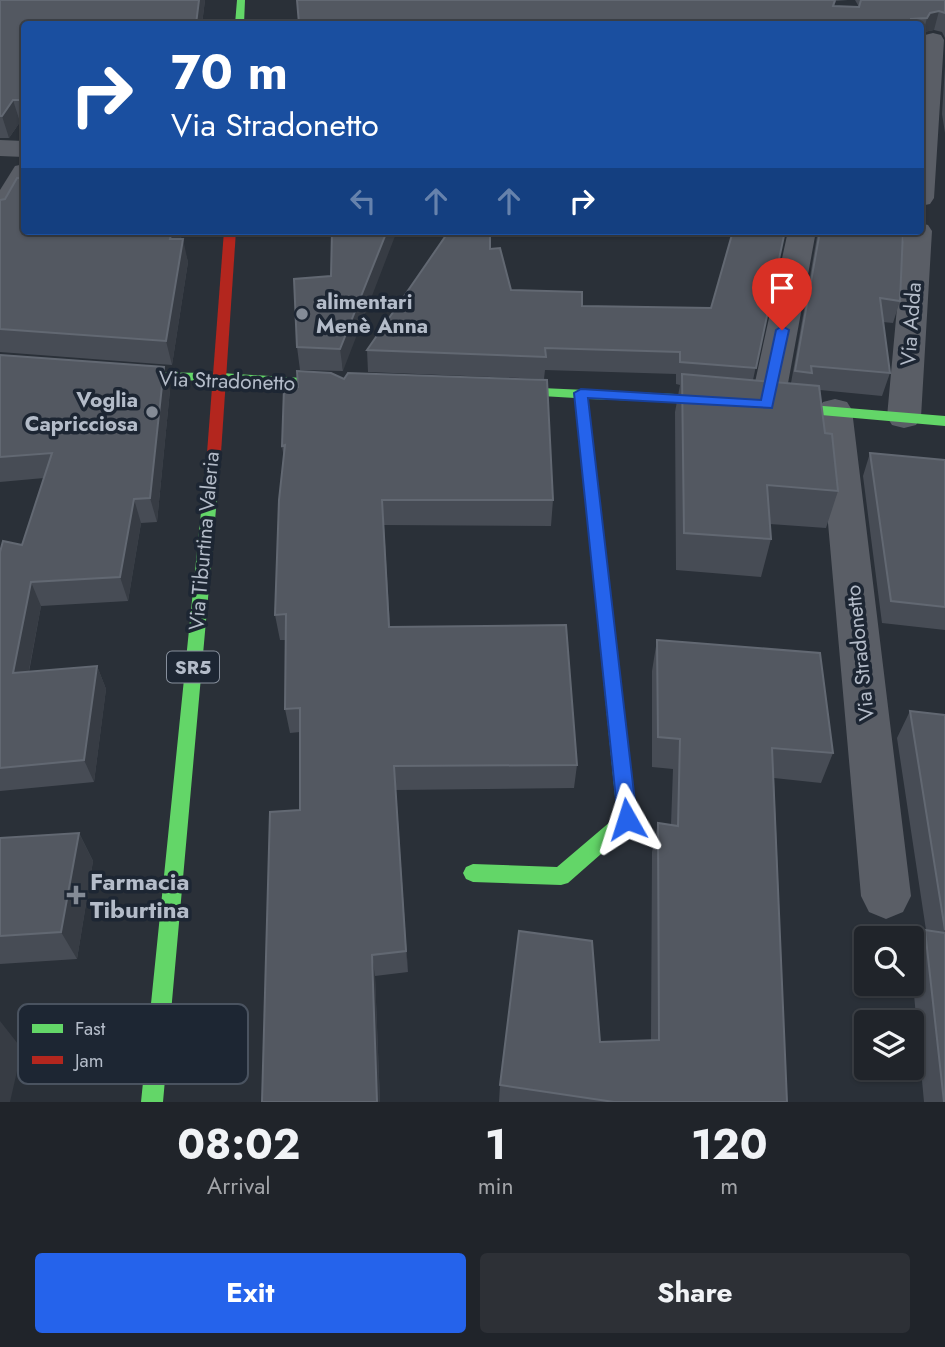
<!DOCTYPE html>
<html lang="en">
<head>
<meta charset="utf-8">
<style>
	body { margin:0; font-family:Jost,sans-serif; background:#2d3036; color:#f1f3f6; height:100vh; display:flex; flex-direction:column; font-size:26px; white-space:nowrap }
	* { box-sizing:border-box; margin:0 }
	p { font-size:23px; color:#a2a4a8 }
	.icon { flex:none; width:38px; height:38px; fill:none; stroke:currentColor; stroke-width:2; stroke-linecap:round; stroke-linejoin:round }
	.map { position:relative; height:1102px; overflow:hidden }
	.side { display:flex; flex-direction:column; background:#20242a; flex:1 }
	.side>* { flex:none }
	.hud { position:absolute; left:21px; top:21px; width:903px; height:214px; border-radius:7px; box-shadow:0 2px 5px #0004,0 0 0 2px #3d4147; background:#1a4fa0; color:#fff; overflow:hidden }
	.fabs { position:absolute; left:854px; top:926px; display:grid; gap:14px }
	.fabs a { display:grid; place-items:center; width:70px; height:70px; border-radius:7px; background:#20242a; box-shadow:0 2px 5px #0004,0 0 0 2px #3d4147; font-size:35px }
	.pin { position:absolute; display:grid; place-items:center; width:60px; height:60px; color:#fff; margin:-72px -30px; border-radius:50% 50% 50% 0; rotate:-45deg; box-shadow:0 0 7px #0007 }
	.pin .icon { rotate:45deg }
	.me { position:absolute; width:77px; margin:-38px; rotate:354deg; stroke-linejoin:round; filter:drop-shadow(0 0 5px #0008) }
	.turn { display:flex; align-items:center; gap:24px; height:147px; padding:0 35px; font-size:32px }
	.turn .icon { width:91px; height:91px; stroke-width:2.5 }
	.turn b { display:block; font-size:49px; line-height:60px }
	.lanes { display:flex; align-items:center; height:66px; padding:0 35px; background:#0003; justify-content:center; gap:35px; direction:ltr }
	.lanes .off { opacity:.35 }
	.eta { display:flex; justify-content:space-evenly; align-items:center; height:119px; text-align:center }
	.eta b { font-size:42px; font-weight:700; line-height:49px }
	.cta { display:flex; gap:14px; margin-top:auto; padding:14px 35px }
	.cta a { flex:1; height:80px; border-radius:7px; background:#2563eb; color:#fff; font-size:28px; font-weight:700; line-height:80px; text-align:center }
	.cta a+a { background:#2d3036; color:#f1f3f6 }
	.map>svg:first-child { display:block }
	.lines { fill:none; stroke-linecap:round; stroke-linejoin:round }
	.street { fill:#5a5e66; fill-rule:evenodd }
	.fast { fill:#63d668; fill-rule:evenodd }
	.jam { fill:#b3261e; fill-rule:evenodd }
	.wall { fill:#474c55 }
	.shaded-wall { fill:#373c44 }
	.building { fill:#535861; stroke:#626872; stroke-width:2 }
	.route { fill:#2563eb; stroke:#184099; stroke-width:2 }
	.poi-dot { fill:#848b96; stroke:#1d2633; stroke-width:2.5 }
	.labels { text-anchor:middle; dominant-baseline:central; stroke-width:7; stroke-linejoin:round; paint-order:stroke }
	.shield { fill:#1d2633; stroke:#878f9c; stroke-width:2 }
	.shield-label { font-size:19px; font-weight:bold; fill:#b4bcc9 }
	.poi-label { font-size:21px; font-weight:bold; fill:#b4bcc9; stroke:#1d2633; text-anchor:start }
	.street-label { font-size:21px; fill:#b4bcc9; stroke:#1d2633 }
	.near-poi-label { font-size:24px; font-weight:bold; fill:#b4bcc9; stroke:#1d2633; text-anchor:start }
	.key { fill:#1d2633; stroke:#4a5360; stroke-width:2 }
	.key-label { font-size:19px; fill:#b4bcc9 }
</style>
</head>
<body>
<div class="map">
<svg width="945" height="1102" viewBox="0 0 945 1102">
	<rect width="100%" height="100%" fill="#2a3038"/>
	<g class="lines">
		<path class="street" d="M933,33L941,35L944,40L934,198L930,204L920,206V53L925,35Z
			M0,140L24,141V157L0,156Z
			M24,164V195L10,220L0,222V190L15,166Z
			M920,223L928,225L932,231L921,417L916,425L904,428L892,425L887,417L904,231H920Z
			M788,231H816L784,405L779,413L767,416L755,413L750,405Z
			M835,399L847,402L852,410L911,896L903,912L886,919L869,912L861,896L818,410L823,402Z"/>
		<path class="fast" d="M237,0H245L244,24H235Z
			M114,372L221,373L351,381L358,385L351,389L221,381L109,379L107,376L109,373Z
			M495,386L675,394L945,416V426L675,402L588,399L637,819L634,825L568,883L561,885L473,882L466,879L463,873L466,867L473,864L557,867L617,816L575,398L490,393L488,390Z
			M214,448L221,453L163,1102H141L207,453Z"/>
		<path class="jam" d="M224,231H236L221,453L214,458L207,453Z"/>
	</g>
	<path class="wall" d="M0,0H205L202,24H24V122H20L9,138H0Z
		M297,0H848L836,1L834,6L859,7L855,0H945V38L942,32L934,30L924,32L922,37H920V24H299Z
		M945,66V133L942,114Z
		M0,200L24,231H182L181,239L188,262L172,365L0,352Z
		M332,231L343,371L300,370L297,347L331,276Z
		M785,231L753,380L791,383L818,231H903L900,301L893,323L883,322L890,373L882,396L820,390L825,433L838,491L826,528L770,524L771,539L761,577L676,570L675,412L680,385L676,384V374L545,370L544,379L368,372L367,350L490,249L511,290L582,306L711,308Z
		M0,355L170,390L157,522L141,523L128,601L41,606L29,672L97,666L106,689L94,782L0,791V552L22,545L44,478L0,482Z
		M284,388L553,500L551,526L384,525L390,627L577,765L574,788L396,790L408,972L375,976L380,1102H262L300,810V732L290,733L285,709L286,640H280L275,615L284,459L282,446Z
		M870,453L945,460V630L882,623L863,476Z
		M657,640L833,753L821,783L774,778L787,1102H499L500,1085L600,1042L651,1040L652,852L658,823L671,825L673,769L652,767V671Z
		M910,711L945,715V1102H924L912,973V951L926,930L897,738Z
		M79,833L93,861L77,959L0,964V838Z"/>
	<path class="shaded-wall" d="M199,0H205L202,24H196Z
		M939,11L934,30L924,32L922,37L927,18L930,13Z
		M13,100L20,122L9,138L2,116Z
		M172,231H182L176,262L170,239Z
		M387,231H397L343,371L340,349Z
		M183,239L188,262L172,365L166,341Z
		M164,367L170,390L157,522L150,498Z
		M134,499L141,523L128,601L120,577Z
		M382,500L384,525L391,652L389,627Z
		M31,582L41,606L24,696L13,673Z
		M97,666L106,689L94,782L84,760Z
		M394,766L396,790L408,972L406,951Z
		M79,833L93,861L77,959L61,932Z
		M372,955L375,976L380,1102H377Z
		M0,1021L22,1049L10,1102H0Z"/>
	<path class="building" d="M0,0H199L196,24H24V100H13L2,116H0Z
		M297,0H835L833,6L859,7L861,0H945V13L939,11L930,13L927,18L911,19V24H299Z
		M17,178H24V231H172L170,239H183L166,341L0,329V200L5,199Z
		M332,231H387L340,349L297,347L294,279L331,276Z
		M449,231H490V249L500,248L511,290L582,292V306L711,308L733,231H785L756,368L680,362V352L545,348L546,357L367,350Z
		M820,231H903L900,301L880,298L890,373L811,366L812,373L795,371Z
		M0,355L164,367L150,498L134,499L120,577L31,582L13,673L97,666L84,760L0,768V552L3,541L22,545L52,453L0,457Z
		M297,371L331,373L344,379L348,373L547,380L553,500H382L389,627L566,625L577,765L394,766L406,951L372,955L377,1102H262L270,812L300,810V708L285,709L286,614L275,615L279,500L285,445L282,446L284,388L298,387Z
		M682,374L819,386L825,433L832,434L838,491L767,485L771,539L684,533Z
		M870,453L945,460V607L891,601Z
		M657,640L820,653L833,753L772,748L787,1102H614L500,1085L519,931L592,941L600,1042L659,1040L658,823L678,826L680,739L658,737Z
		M910,711L945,715V930Z
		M79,833L61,932L0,936V838Z
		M925,930L945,933V1102H944Z"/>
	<path class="route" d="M782,326L789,330L772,408L588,398L637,819L634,825L627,828L620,825L618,819L574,393L581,389L761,400L776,330Z"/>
	<g class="poi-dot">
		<circle cx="302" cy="314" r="7"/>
		<circle cx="152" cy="412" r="7"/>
		<path d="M72.5 884.5h7v7h7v7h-7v7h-7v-7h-7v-7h7z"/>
	</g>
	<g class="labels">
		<rect class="shield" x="167" y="651.5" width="52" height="31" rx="5"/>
		<g class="shield-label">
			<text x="193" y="667">SR5</text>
		</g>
		<g class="poi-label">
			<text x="316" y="302">alimentari<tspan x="316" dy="24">Menè Anna</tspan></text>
			<text x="138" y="400" text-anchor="end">Voglia<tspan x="138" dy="24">Capricciosa</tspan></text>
		</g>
		<g class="street-label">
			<text transform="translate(911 324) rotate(-86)">Via Adda</text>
			<text transform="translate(227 381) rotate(2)">Via Stradonetto</text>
			<text transform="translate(204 541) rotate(-85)">Via Tiburtina Valeria</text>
			<text transform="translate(860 653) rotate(-96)">Via Stradonetto</text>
		</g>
		<g class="near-poi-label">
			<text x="90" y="881">Farmacia<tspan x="90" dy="28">Tiburtina</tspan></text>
		</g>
	</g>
	<rect x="18" y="1004" width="230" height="80" rx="10" class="key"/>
	<rect x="32" y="1024" width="31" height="9" fill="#63d668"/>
	<rect x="32" y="1056" width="31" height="8" fill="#b3261e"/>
	<g class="key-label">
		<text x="75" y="1035">Fast</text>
		<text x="75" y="1067">Jam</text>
	</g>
</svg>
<div class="fabs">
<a><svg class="icon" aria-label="search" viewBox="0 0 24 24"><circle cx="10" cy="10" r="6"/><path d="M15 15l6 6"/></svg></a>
<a><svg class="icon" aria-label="layers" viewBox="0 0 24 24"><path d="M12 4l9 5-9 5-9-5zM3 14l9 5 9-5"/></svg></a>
</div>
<div class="pin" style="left:782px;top:330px;background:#d93025"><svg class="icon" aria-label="arrive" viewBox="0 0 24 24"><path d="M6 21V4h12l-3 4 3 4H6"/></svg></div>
<svg class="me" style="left:627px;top:819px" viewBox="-20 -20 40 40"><path d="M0-17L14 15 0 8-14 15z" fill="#2563eb" stroke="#fff" stroke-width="4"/></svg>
<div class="hud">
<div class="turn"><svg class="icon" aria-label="right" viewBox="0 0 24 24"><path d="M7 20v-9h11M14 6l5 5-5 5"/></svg><div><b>70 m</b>Via Stradonetto</div></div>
<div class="lanes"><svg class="icon off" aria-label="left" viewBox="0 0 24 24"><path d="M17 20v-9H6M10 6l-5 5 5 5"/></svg><svg class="icon off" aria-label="ahead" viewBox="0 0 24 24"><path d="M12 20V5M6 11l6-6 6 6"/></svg><svg class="icon off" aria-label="ahead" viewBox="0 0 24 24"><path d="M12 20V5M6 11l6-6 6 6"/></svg><svg class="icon" aria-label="right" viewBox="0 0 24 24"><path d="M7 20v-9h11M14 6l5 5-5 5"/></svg></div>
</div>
</div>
<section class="side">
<div class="eta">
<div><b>08:02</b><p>Arrival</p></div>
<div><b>1</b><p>min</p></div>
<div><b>120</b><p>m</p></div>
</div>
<div class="cta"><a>Exit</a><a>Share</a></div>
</section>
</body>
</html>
